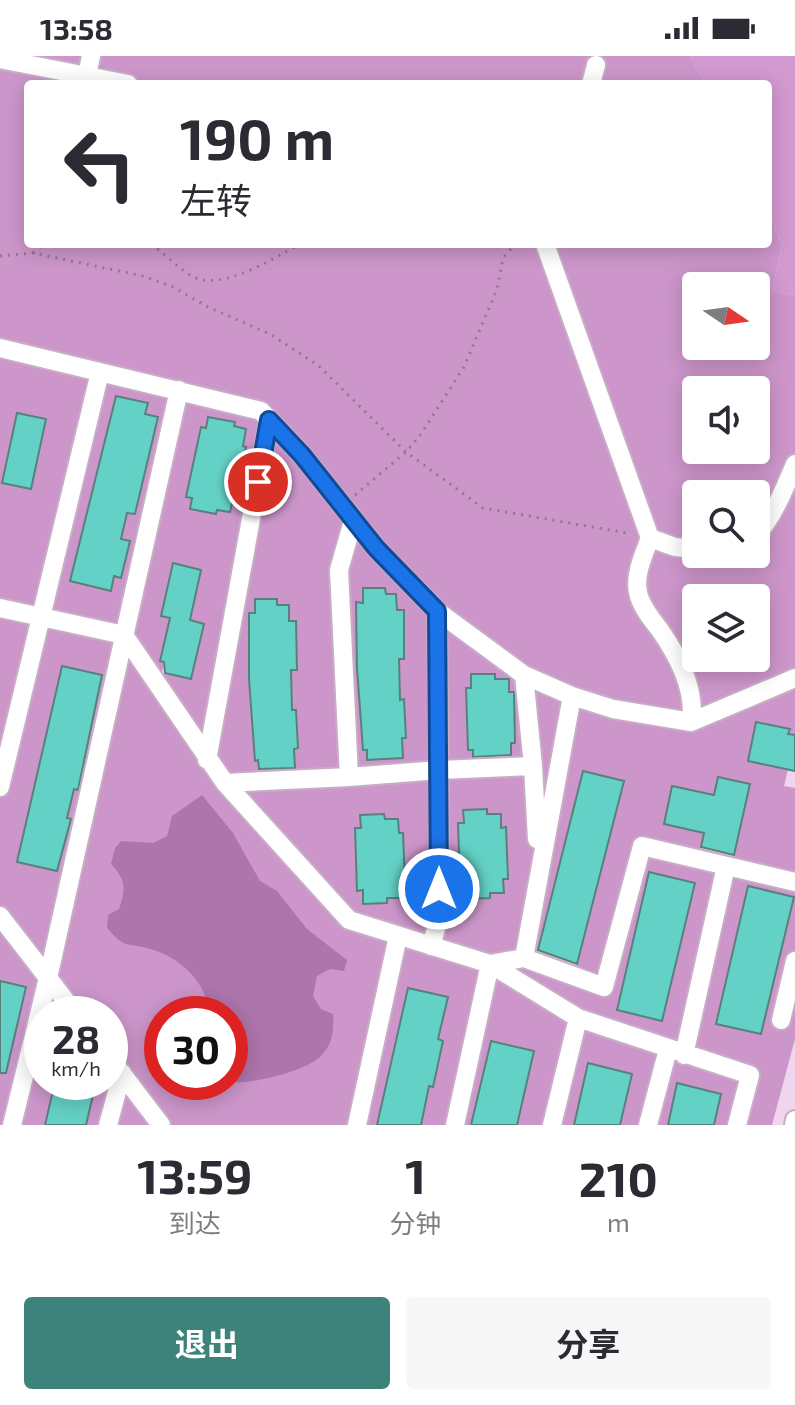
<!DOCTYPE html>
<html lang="zh">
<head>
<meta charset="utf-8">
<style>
	body { margin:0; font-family:"Exo 2","Noto Sans SC",sans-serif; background:#f7f7f7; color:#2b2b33; height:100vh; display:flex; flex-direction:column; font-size:30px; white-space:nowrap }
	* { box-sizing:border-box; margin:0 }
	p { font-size:26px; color:#7c7c81 }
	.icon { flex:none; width:44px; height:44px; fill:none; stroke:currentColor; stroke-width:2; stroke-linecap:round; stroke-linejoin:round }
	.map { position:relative; height:1069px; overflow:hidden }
	.sheet { display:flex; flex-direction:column; background:#fff; flex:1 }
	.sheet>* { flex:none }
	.banner { position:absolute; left:24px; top:24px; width:748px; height:168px; border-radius:8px; box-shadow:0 4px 20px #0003; background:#fff; color:#2b2b33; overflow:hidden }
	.needle { width:52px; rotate:103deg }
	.buttons { position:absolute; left:682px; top:216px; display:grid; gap:16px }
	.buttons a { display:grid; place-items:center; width:88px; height:88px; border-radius:8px; background:#fff; box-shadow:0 4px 20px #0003; font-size:40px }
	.speed { position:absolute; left:24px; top:940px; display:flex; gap:16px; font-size:40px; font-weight:700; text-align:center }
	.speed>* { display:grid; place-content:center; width:104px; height:104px; border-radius:50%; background:#fff; box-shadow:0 4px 20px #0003; line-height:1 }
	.speed small { font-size:20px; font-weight:400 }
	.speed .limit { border:12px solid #d22; background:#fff; color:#111 }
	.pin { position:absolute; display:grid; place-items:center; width:68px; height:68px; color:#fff; margin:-34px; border:4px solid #fff; border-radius:50%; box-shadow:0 2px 8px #0007 }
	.me { position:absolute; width:88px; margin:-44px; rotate:0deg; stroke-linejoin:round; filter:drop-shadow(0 0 6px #0008) }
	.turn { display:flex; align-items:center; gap:28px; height:168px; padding:0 24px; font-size:36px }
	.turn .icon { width:104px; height:104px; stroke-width:2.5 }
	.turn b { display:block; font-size:56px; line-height:68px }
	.eta { display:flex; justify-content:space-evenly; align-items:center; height:136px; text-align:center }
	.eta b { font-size:48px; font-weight:700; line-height:56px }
	.primary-button { display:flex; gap:16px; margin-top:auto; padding:16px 24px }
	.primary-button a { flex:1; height:92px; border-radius:8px; background:#3d837c; color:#fff; font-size:32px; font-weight:700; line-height:92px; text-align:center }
	.primary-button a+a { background:#f7f7f7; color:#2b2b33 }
	.status { display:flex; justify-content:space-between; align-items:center; height:56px; padding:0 40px; background:#fff; direction:ltr }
	.status svg { height:22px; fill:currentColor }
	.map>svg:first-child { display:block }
	.green { fill:#cd96cb; fill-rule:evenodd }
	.forest { fill:#d399d1 }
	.water { fill:#ae75ac }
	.building { fill:#64d1c6; stroke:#59817c; stroke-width:2 }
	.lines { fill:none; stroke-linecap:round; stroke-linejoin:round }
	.street-casing { stroke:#c8adc6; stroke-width:22 }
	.path { stroke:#8e7b8d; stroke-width:3; stroke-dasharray:2 6; stroke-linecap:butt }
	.street { stroke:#fff; stroke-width:18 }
	.route-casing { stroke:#114b97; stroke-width:20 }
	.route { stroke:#1a73e8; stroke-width:14 }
</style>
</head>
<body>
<div class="status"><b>13:58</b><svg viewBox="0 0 49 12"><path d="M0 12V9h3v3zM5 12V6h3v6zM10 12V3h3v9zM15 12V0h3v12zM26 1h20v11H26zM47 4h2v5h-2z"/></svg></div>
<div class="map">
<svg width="795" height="1069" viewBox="0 0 795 1069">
	<rect width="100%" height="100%" fill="#f0d5ee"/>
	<path class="green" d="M0,0H690L705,28H28V188H768V155L782,190L772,235L795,240V679L788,678L789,673L756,666L748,704L789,709L784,730L795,732V983L772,1069H0ZM696,230H756V290H696ZM696,334H756V394H696ZM116,340L148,347L145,358L158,362L135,457H127L121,483L130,485L121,521L114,520L110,535L71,525ZM17,357L46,364L31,433L2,427ZM208,361L234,366V370L246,373L244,382H239L237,389L246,391L242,407L236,406L233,422L239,424L236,439L228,438L231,447L230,456L217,454L216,458L190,453L192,442L188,432L200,372H206ZM696,438H756V498H696ZM174,507L201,514L190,564L204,568L190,623L162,617L164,606L160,605L175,563ZM385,532L386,538L396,539L397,554L404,555V570H399V588H404V603H397L386,625L400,624V644H404L406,681L402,682L403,702L368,703L367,694H363L357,546L363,547V533ZM696,542H756V602H696ZM255,543H277V549H288L289,565H296V580L289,614L292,654H296L298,692L294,693L295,712L260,714L258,704H255L249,622V557H255ZM471,618H494L495,623L509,622L515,687H511V701L497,702V706L474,707L473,694L468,693L466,633L471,632ZM583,715L624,726L576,913L535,903ZM750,728L734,801L700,794L705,772L693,775L664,768L672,730L705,737L713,743ZM487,753V758H501V772H506L503,837H490L489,842H466V829L461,830L463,755ZM649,817L695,828L662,964L617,953ZM42,958H110V1026H42ZM162,958H230V1026H162Z"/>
	<path class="forest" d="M690,0H795V240L772,235L782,190L768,155V28H705Z"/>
	<path class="water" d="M202,739L233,777L260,825L277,835L307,873L347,904L344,915L330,913L317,920L313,940L321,953L333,958C334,974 333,988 321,1000C307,1015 250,1029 230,1026V958H211C205,926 182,902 150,893C126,886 126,894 107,872L108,859L119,853C126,833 126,824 111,808L115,792L121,785L153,787L167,780L172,760Z"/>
	<path class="building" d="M116,340L148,347L145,358L158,361L135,458L127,457L121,483L130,485L121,522L114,520L111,535L70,525Z
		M17,357L46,363L31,433L2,427Z
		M208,361L235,366L234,370L246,373L243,390L246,391L230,456L217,454L216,458L190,453L192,442L186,441L201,371L206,372Z
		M173,507L201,514L190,564L204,568L191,623L165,617L164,606L160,605L170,562L161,560Z
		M363,532H385L386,538H396L397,554H404V603H399L400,644L404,643L406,682H402L403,702L367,704V694H363L357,612L356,546L363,547Z
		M255,543H277V549H289V565H296L297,614H291L292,654H296L298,692L294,693L295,712L259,713L258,704L255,705L249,623V557H255Z
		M62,610L102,619L78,734L74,733L67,762L71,763L57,815L17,806Z
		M471,618H495V623H509V636H514L515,687H511V699L473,701V694H468L466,632H471Z
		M756,666L790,673L788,678L795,679V715L748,705Z
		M583,715L624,725L577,908L538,894Z
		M718,721L750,728L734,799L701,791L704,777L664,768L672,730L714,739Z
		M487,753V758H501V772L506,771L508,823H503L504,837H490V842L466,843V829L460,830L458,767H464L463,754Z
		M384,758L385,763H398L399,777H403L405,828H400L401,842H387V847L363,848V834L357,835L355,772H361L360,759Z
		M649,816L695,827L662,965L617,954Z
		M748,830L794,841L761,978L716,968Z
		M0,925L26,931L6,1017H0Z
		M408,932L448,941L438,983L443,985L433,1031L429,1030L421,1069H377Z
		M491,985L534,995L517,1069H471Z
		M588,1007L632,1018L620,1069H574Z
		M55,1026H96L86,1069H45Z
		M677,1027L721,1038L714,1069H668Z"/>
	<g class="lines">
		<g class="street-casing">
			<path id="street" d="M0,3L128,28
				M87,20L91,0
				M591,28L596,9
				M545,188L650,482L675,491L696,493
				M0,292L261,355L302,399L376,492L437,555L524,619L572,640L613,653L691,666L795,622
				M756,480C774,459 784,434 795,408
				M650,482C644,498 634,519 638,536C640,549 652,564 660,574C678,600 696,633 691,666
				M0,552L124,579L225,727L349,864L490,908L578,962L750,1019L737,1069
				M437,555L439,714L533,710L524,619
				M207,704L269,364
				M533,710L537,783
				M349,721L439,714V862L431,890
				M225,727L349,721L339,514L353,465
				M0,731L100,316
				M0,860L76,958
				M524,902L572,640
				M781,964L795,905
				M684,999L726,810
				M110,1002L161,1069
				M12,1069L48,922L179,334
				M108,1069L122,1017
				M357,1069L398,880
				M455,1069L490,908L524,902L604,931L642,790L795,826
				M552,1069L578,962
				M648,1069L668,993
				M794,1069L795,1064"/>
		</g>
		<path class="path" d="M151,188C164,197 176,210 190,219C218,238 274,202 300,188
			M33,197L44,188
			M0,200L33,197L143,220L173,231L208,251L270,278L319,310L406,396L483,452L627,477
			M355,439L406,396L421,378L464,311L497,233L503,202L515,188"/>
		<use href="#street" class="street"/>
	</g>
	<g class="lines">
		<g class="route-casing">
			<path id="route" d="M258,426L269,364L302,399L376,492L437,555L439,833"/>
		</g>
		<use href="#route" class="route"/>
	</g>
</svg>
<div class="buttons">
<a><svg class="needle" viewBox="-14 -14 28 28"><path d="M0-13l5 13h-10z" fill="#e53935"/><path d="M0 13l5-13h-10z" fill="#7c7c81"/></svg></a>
<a><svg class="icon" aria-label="sound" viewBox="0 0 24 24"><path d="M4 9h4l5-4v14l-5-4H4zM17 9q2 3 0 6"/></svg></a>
<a><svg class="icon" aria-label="search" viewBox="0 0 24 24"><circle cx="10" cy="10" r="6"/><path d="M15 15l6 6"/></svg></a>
<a><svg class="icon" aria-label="layers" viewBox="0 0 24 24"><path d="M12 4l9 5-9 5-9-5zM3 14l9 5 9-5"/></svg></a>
</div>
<div class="speed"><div>28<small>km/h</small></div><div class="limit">30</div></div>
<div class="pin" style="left:258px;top:426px;background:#d93025"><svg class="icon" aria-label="arrive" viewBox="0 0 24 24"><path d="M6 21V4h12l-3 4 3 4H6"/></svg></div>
<svg class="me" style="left:439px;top:833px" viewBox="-20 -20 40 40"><circle r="17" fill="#1a73e8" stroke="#fff" stroke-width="3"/><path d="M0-11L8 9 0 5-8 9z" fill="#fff"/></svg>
<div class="banner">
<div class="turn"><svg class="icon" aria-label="left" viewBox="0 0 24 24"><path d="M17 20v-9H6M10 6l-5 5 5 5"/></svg><div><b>190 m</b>左转</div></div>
</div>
</div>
<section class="sheet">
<div class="eta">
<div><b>13:59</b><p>到达</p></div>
<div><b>1</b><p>分钟</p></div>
<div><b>210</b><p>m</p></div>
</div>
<div class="primary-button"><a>退出</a><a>分享</a></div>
</section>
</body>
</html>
